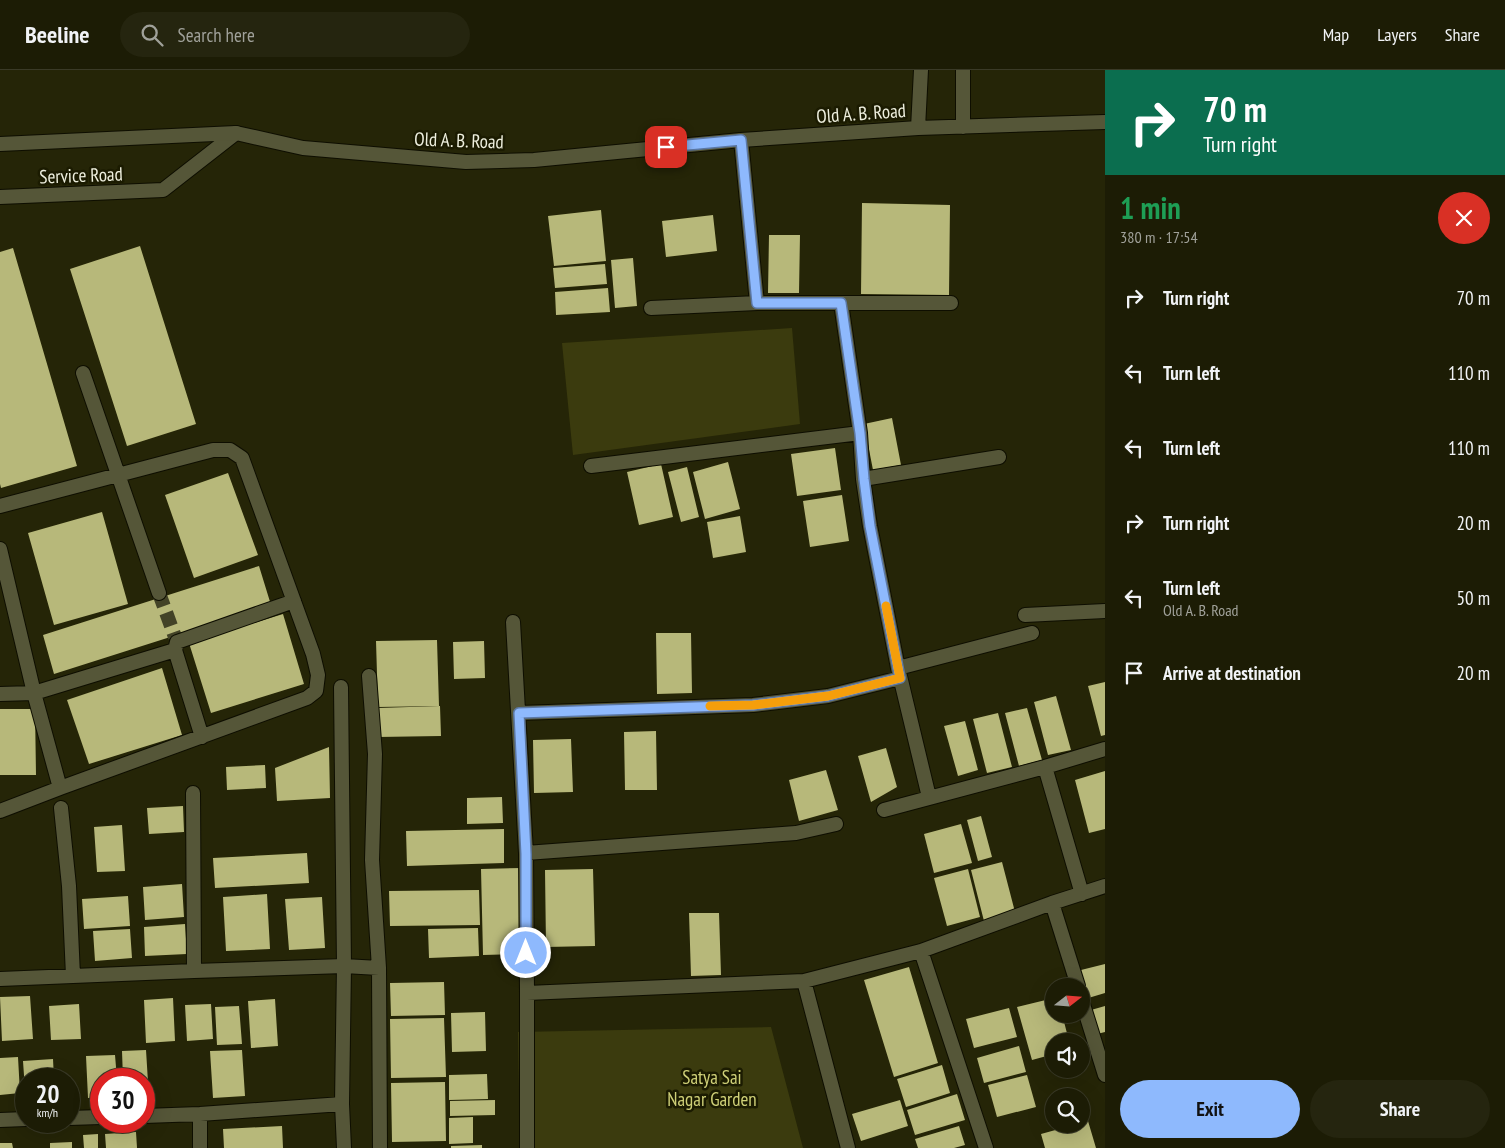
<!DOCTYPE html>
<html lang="en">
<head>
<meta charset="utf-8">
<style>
	body { margin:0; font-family:"PT Sans Narrow",sans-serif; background:#25250f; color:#f1f3f6; height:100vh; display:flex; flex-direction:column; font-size:19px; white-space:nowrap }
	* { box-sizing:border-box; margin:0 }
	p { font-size:16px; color:#a0a19a }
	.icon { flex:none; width:28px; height:28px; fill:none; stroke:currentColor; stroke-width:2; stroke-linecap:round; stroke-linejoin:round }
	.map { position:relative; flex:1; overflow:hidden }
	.side { display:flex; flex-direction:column; background:#1c1c05; width:400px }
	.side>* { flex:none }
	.hud { background:#0b6e4f; color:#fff; overflow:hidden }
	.needle { width:32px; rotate:73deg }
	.tools { position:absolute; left:1045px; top:908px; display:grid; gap:10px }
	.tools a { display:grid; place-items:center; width:45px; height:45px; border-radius:50%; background:#1c1c05; box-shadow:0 5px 20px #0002,0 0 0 1px #3a3a27; font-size:25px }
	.speed { position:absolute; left:15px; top:998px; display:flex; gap:10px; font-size:25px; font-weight:700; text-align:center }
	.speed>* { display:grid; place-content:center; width:65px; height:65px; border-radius:50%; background:#1c1c05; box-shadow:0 5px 20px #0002,0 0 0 1px #3a3a27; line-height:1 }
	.speed small { font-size:12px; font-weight:400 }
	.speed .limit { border:8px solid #d22; background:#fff; color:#111 }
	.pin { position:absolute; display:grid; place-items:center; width:42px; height:42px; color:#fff; margin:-21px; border-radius:10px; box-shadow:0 2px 8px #0006 }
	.me { position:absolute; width:55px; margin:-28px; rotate:0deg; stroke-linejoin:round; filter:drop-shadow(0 0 4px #0008) }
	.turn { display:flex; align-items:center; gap:18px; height:105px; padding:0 15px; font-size:22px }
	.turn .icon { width:65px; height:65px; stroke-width:2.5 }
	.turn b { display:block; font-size:35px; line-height:42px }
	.round { display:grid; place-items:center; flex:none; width:52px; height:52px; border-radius:26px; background:#25250f }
	.summary { display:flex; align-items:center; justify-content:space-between; height:85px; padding:0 15px }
	h1 { font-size:30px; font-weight:700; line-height:38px; color:#1e9e55 }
	.cta { display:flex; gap:10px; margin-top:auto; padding:10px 15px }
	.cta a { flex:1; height:58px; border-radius:30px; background:#8eb9fd; color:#111; font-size:20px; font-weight:700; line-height:58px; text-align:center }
	.cta a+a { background:#25250f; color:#f1f3f6 }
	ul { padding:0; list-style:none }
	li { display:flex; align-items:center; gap:15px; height:75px; padding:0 15px }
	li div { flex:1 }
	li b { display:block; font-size:19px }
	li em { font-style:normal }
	header { display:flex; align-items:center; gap:30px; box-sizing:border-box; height:70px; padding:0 25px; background:#1c1c05; border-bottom:1px solid #3a3a27 }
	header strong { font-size:24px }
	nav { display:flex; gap:28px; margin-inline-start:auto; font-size:18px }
	.search { width:350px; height:45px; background:#25250f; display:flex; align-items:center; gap:12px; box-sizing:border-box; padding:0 18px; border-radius:28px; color:#a0a19a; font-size:19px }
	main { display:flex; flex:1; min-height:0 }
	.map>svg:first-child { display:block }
	.green { fill:#3b3b0e }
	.building { fill:#b7b87a }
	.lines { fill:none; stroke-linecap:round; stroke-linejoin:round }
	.minor-tunnel { stroke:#434327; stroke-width:14; stroke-dasharray:14 7; stroke-linecap:butt }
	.minor-casing { stroke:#0e0e00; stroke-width:16 }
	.secondary-casing { stroke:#0e0e00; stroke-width:16 }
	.minor { stroke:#555638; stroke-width:14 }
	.secondary { stroke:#555638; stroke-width:14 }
	.route-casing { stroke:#5c78a4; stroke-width:12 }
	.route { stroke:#8eb9fd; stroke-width:9 }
	.slow { stroke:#f59e0b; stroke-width:9 }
	.labels { text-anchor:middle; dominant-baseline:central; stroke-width:5; stroke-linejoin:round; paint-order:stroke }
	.street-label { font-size:19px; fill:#eeefde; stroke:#1b1b01 }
	.park-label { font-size:19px; fill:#cfd077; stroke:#1b1b01 }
</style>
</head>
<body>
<header>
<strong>Beeline</strong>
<div class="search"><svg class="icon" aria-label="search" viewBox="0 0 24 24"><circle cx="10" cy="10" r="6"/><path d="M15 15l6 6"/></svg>Search here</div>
<nav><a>Map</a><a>Layers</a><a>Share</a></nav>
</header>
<main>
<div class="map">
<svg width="1105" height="1078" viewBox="0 0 1105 1078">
	<rect width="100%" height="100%" fill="#252507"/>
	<path class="green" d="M792,258L800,354L573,385L562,273Z
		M771,957L803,1078H520L518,962Z"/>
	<path class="building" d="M862,133L950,135L949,225L861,224Z
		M601,140L606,191L554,196L548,146Z
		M713,145L717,181L666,187L662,151Z
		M769,165H800L799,223H768Z
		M140,176L196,354L127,376L70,199Z
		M13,178L77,396L1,418L0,414V182Z
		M633,188L637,236L615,238L611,190Z
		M605,194L607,214L555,218L553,198Z
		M608,218L610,242L556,245L555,222Z
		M892,348L901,395L873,400L864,354Z
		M835,378L841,420L797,426L791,384Z
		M728,392L740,439L705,449L693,402Z
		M661,394L673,447L639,455L627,402Z
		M687,397L699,447L681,452L668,402Z
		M228,403L258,485L194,508L165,425Z
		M842,425L849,471L810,477L803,431Z
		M102,442L128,534L54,555L28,463Z
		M740,446L746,482L713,488L707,452Z
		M259,496L271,535L54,604L43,565Z
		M283,544L304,614L211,643L189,573Z
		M656,563H691L692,623L657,624Z
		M437,570L439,636L378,637L376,571Z
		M484,571L485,608L454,609L453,572Z
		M162,598L182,665L89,694L67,630Z
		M1105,612V665L1101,666L1088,616Z
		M1056,626L1071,680L1048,685L1034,632Z
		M440,636L441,666L378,667V638Z
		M1027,638L1042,690L1019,696L1005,643Z
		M0,639H35L36,705H0Z
		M998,643L1012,697L987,703L973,649Z
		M965,651L978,700L958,706L944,656Z
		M656,661L657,720H625L624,662Z
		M571,669L573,722L534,723L533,670Z
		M329,677L330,728L277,731L275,698Z
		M886,678L897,717L871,732L858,686Z
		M265,695L266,718L227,720L226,697Z
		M826,700L838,740L799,751L789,710Z
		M1105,701V759L1089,763L1075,710Z
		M502,727L503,753L467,754V728Z
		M183,736L184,762L149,764L147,738Z
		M981,746L992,787L978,791L967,750Z
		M961,754L972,793L934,803L924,764Z
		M122,755L125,801L97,802L94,757Z
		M504,759V793L407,796L406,761Z
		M307,783L309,813L215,818L213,788Z
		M1002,792L1015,842L984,851L971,800Z
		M522,798L524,884L483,885L481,799Z
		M593,799L595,876L546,877L545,800Z
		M968,799L980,847L947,856L934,808Z
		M182,814L184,847L145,850L143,817Z
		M479,820L480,855L390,856L389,821Z
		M267,824L270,879L226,881L223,827Z
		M128,826L130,856L84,859L82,829Z
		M322,827L325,878L289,880L285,829Z
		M689,843H719L721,905L691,906Z
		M185,854L187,884L145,886L144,857Z
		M478,858L479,886L429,888L428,859Z
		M130,859L132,888L95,891L93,861Z
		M1105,894V923L1085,929L1077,901Z
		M909,897L938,993L894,1007L864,910Z
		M444,912L445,945L391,946L390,913Z
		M30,926L33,969L2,971L0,927Z
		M173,928L175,971L146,973L144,930Z
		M1054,928V944H1062L1069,971H1054V984L1032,990L1017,937Z
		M275,929L278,976L251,978L248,931Z
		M79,934L81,969L51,970L49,936Z
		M211,934L213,969L187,971L185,935Z
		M239,936L242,974L217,975L215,937Z
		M1105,936V962L1097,964L1091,940Z
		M1009,938L1017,967L974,978L966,949Z
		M485,942L486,981L452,982L451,943Z
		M444,948L446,1007L391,1008L390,949Z
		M1019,976L1026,1002L984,1013L977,988Z
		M146,980L149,1028H144V1009H123L122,981Z
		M242,980L245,1026L213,1028L210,981Z
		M115,985L117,1009H101V1027L88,1028L86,986Z
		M18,987L20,1023L0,1025V988Z
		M53,989L54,1009H26V1020H25L23,991Z
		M942,995L950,1023L906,1037L897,1009Z
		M487,1004L488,1029L449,1030V1005Z
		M1027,1005L1036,1037L997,1047L988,1015Z
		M445,1012L446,1071L392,1072L391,1013Z
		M957,1024L965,1050L915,1065L907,1040Z
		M495,1030V1045L450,1046V1031Z
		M900,1030L908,1056L861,1071L852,1044Z
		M473,1047V1073L449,1074V1048Z
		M1088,1051L1096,1078H1045L1041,1064Z
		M282,1056L283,1078H224L223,1059Z
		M959,1056L965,1075L954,1078H918L915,1069Z
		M136,1062L137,1078H106L105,1064Z
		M98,1064V1078H84L83,1065Z
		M72,1072V1078H50V1073Z
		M0,1073H12L13,1078H0Z
		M482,1075V1078H451V1076Z"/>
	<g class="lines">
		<path class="minor-tunnel" d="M159,523L175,567"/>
		<g class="minor-casing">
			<path id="minor" d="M741,70L757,233
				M0,127L163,120L236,63
				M841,233L860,363L863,409L870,456L898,598L929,727
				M651,238L757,233H951
				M83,303L159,523
				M591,396L860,363
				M863,409L999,387
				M0,436L213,380H230L242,388L313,584L318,605L316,621L307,628L60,718
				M0,479L34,623L60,718L0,741
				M1025,545L1105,541
				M513,552L526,783L527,923
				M177,572L294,531
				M177,572L175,580L202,667
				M898,598L1032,563
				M369,606L375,684L372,790L379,898L380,1078
				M341,617L344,896L342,1034L344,1078
				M0,624L34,623L175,580
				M519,643L753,635L828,626L900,608
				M1045,697L1082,824
				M193,723L194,901
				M61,738L69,816L73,906
				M884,740L1045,697L1105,679
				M526,783L796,763L836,754
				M1052,833L1078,916
				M921,881L986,1078
				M0,909L194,901L344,896L379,898
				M804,911L848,1078
				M1081,928L1105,1005
				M200,1044V1078
				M144,1046L200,1044L342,1034
				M69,1048L101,1047
				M0,1050L26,1049
				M527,1078V923L804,911L921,881L1052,833L1105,816"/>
		</g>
		<g class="secondary-casing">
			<path id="secondary" d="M963,57V0
				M918,58L921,0
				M0,74L236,63L303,78L466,92L534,90L741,70L918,58L1105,52"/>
		</g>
		<use href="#minor" class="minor"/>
		<use href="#secondary" class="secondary"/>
	</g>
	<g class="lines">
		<g class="route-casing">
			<path id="route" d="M526,883V784L519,643L753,635L828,626L900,608L870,456L864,409L860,363L841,233H757L741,70L666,77"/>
		</g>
		<use href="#route" class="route"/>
		<path class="slow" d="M710,636L753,635L828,626L900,608L886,536"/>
	</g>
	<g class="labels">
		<g class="street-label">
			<text transform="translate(861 43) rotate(-4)">Old A. B. Road</text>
			<text transform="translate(459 70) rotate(2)">Old A. B. Road</text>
			<text transform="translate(81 105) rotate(-2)">Service Road</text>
		</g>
		<g class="park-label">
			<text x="712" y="1007">Satya Sai<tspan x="712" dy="22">Nagar Garden</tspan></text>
		</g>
	</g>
</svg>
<div class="tools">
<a><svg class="needle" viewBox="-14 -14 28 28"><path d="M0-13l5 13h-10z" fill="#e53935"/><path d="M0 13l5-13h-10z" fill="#a0a19a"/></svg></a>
<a><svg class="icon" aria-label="sound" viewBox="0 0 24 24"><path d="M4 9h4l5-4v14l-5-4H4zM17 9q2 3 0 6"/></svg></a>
<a><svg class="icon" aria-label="search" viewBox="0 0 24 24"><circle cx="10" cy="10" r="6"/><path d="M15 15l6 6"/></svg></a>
</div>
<div class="speed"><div>20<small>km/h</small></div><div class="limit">30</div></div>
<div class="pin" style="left:666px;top:77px;background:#d93025"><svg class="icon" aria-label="arrive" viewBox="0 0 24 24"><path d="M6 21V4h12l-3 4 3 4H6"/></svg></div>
<svg class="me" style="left:526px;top:883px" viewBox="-20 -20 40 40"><circle r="17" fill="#8eb9fd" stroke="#fff" stroke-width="3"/><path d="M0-11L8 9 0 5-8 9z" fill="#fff"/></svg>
</div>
<section class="side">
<div class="hud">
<div class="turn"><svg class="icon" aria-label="right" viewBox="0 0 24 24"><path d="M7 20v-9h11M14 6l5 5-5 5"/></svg><div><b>70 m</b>Turn right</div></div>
</div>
<div class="summary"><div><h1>1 min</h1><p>380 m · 17:54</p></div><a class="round" style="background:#d93025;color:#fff"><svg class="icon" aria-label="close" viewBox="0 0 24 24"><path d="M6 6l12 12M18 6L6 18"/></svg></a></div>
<ul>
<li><svg class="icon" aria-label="right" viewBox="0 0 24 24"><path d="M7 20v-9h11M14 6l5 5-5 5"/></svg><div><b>Turn right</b></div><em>70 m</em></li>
<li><svg class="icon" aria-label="left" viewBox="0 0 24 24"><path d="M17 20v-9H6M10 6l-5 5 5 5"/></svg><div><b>Turn left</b></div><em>110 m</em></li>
<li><svg class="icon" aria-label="left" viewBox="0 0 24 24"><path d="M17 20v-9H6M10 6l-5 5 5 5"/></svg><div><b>Turn left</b></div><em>110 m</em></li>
<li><svg class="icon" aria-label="right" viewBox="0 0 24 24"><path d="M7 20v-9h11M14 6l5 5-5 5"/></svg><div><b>Turn right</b></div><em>20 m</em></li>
<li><svg class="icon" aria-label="left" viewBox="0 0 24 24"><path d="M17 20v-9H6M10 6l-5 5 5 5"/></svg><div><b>Turn left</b><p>Old A. B. Road</p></div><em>50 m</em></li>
<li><svg class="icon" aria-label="arrive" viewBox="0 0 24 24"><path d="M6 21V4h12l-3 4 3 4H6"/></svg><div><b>Arrive at destination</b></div><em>20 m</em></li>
</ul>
<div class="cta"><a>Exit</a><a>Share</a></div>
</section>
</main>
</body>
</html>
